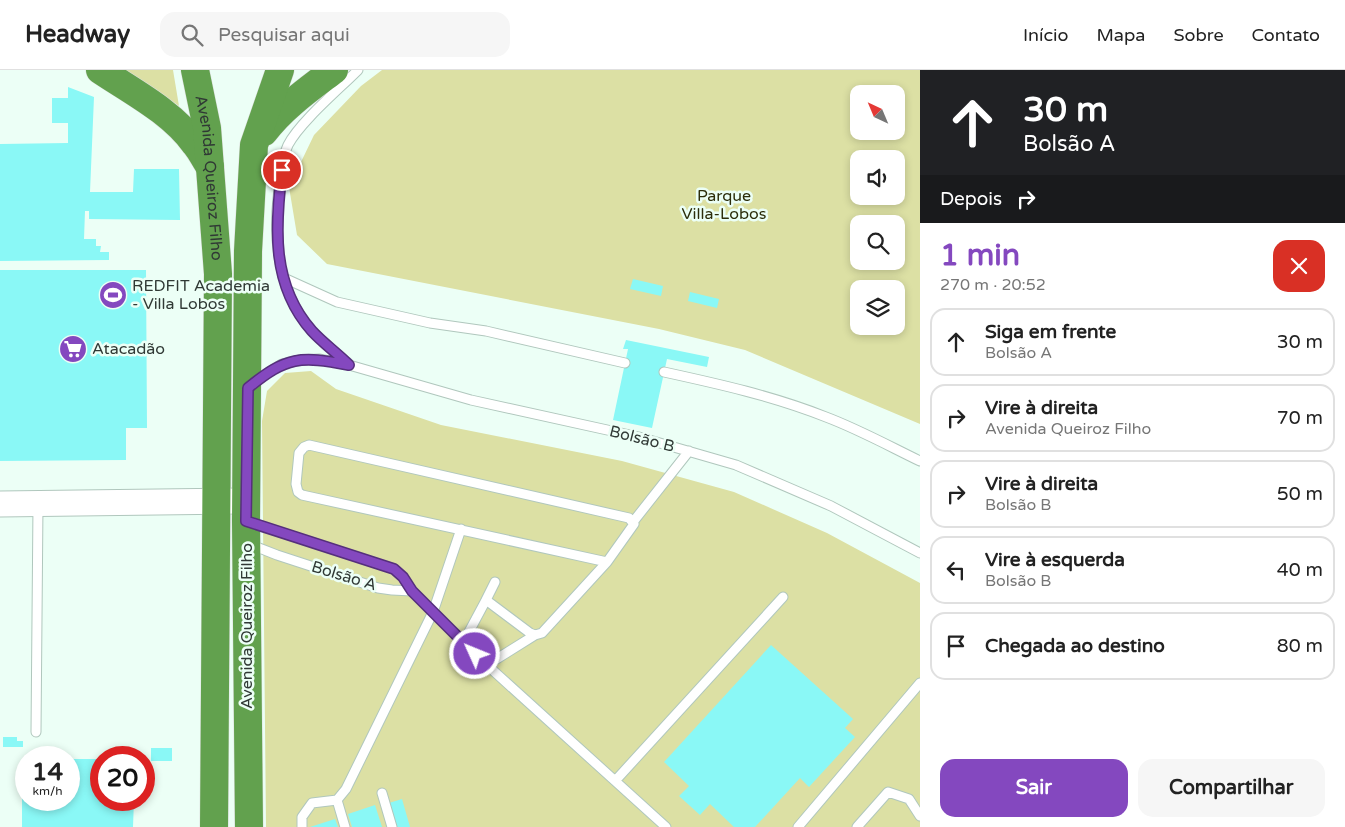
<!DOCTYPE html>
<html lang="pt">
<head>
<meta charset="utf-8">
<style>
	body { margin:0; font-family:"Varela Round",sans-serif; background:#f6f6f6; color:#222; height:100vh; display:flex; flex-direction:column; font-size:19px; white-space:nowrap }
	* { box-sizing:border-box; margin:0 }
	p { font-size:16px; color:#767676 }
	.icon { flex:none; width:28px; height:28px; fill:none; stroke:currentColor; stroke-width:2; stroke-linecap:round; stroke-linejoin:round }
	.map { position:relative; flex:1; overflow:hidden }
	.panel { display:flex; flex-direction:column; background:#fff; width:425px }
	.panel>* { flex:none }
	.guide { background:#202124; color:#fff; overflow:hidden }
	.needle { width:32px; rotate:316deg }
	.buttons { position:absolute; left:850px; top:15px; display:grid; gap:10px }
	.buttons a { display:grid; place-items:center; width:55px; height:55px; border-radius:10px; background:#fff; box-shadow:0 2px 8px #0003; font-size:25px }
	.speed { position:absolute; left:15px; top:676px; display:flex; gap:10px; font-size:25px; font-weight:700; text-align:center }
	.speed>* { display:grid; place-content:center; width:65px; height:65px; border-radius:50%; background:#fff; box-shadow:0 2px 8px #0003; line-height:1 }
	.speed small { font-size:12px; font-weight:400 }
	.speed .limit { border:8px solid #d22; background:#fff; color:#111 }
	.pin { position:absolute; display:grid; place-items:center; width:42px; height:42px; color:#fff; margin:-21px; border:2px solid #fff; border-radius:50%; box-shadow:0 1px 5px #0007 }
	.me { position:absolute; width:55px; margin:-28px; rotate:314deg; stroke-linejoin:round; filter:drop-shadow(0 0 4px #0008) }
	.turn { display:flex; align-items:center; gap:18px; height:105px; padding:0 20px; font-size:22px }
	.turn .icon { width:65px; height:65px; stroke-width:2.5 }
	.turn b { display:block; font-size:35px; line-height:42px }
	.then { display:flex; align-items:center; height:48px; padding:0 20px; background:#0003; gap:10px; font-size:19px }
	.round { display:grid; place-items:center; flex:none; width:52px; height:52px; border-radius:15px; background:#f6f6f6 }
	.head { display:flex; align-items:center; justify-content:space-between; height:85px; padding:0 20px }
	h1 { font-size:30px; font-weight:800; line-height:38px; color:#8448bf }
	.action { display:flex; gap:10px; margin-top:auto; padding:10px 20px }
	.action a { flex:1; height:58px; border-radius:15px; background:#8448bf; color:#fff; font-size:20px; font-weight:800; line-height:58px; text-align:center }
	.action a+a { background:#f6f6f6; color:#222 }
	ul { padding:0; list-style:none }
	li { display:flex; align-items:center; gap:15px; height:68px; margin:0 10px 8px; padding:0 10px; border:2px solid #e0e0e0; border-radius:15px }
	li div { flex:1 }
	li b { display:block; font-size:19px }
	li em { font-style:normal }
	header { display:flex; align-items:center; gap:30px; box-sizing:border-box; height:70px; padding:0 25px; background:#fff; border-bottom:1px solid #e0e0e0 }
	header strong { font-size:24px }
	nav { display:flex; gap:28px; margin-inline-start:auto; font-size:18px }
	.search { width:350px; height:45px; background:#f6f6f6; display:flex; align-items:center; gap:12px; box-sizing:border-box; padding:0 18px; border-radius:15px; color:#767676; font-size:19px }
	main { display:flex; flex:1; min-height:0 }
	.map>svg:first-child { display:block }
	.green { fill:#dce0a4; fill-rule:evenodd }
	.building { fill:#8af8f6 }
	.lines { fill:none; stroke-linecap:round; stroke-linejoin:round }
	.lane-casing { stroke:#b0c7bd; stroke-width:11 }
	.secondary-casing { stroke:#b0c7bd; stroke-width:27 }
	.highway-casing { stroke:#dedfdf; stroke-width:29 }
	.lane { stroke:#fff; stroke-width:9 }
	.secondary { stroke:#fff; stroke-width:25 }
	.highway { stroke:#62a14e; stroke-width:28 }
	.route-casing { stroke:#562f7c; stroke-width:12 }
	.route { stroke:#8448bf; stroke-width:9 }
	.labels { text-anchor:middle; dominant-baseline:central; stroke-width:5; stroke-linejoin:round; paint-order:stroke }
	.street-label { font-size:16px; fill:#303935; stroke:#ecfff6 }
	.park-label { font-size:16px; fill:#2c2d0a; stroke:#ecfff6 }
	.poi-label { font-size:16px; fill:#303935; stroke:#ecfff6; text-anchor:start }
</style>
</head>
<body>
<header>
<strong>Headway</strong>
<div class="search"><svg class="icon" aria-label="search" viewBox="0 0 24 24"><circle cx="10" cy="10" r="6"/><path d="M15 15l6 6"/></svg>Pesquisar aqui</div>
<nav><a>Início</a><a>Mapa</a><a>Sobre</a><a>Contato</a></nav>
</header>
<main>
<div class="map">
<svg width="920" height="757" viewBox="0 0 920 757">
	<rect width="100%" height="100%" fill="#ecfff6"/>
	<path class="green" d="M126,0H173L179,36Z
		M382,0H920V354L745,280L659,259L327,194L297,165L289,117L314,65L361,16ZM859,24H896V61H859ZM859,89H896V126H859ZM859,154H896V191H859ZM859,219H896V256H859Z
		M311,301L336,319L441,355L622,391L734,422L827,463L920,513V757H266L262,351L267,321L285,303Z"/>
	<path class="building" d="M68,17L94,27L90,122H133L134,99H179L180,150L89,149V141H85L84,169H96V176H101L100,182H109V190L0,191V74L68,73V53H52V28H68Z
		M0,200H146L147,358H126V390L0,391Z
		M633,209L663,216L661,226L630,219Z
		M690,222L719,229L717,238L688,231Z
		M626,270L709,287L707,297L667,289L652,358L613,350L628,279H623Z
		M771,575L853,649L845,658L855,667L809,717L800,708L755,757H734L710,734L700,745L679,726L689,716L664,692Z
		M3,667H17V671H23V677H3Z
		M151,678H172V691H151Z
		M22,689H26V730H69V689H101V730H134L133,757H22Z
		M402,729L410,757H396L389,733Z
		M375,735L382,757H352L348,744Z
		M335,749L338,757H310Z"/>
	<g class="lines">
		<g class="lane-casing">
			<path id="lane" d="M284,208L337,232L430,253L486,261L625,293
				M349,294C337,283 323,273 312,261C280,225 273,174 278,128C280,111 281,91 288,75C300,52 338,20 358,0
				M664,302C719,314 773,326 826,347C858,359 889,376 920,391
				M252,315L269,302L282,294L299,290L319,289L349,295L471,330L639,367L736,395L831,436L920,483
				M309,375L629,448L634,454L607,492L302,425L298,422L296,414L299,383L304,377Z
				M249,452L394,499L403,507L412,521L487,595L666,757
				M633,452L689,381
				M249,474L277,485L378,518L392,520L412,521
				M486,530L495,512
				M463,573L486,530L530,563L535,565L542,563L607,492
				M487,595L535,565
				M36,662L38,435
				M615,711L783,527
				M382,723L392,757
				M337,730L345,757
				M302,757V747L312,733L337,730L346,719L433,542L461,459
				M798,757L920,613
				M857,757L888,722L909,729L920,746"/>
		</g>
		<g class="secondary-casing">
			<path id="secondary" d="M0,434L237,431"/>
		</g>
		<g class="highway-casing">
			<g id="highway">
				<path d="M100,0C133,22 172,42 195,74C201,81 205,90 210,97"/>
				<path id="s1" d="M195,0L207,58L218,204L214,757"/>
				<path d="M264,62C283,37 309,19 334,0"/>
				<path d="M249,757L246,451L248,181L254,75L280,0"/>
			</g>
		</g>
		<use href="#lane" class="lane"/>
		<use href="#secondary" class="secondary"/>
		<use href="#highway" class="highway"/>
	</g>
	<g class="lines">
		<g class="route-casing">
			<path id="route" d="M282,100C275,157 271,215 312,261C323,273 337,283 349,295C300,286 287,286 248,318L246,451L394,499L403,507L412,521L475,584"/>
		</g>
		<use href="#route" class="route"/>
	</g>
	<defs>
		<g id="stadium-disc" transform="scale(1.4375)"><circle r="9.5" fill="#8448bf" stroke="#ecfff6"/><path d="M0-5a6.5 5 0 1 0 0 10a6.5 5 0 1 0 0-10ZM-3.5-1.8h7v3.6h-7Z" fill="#fff"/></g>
		<g id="supermarket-disc" transform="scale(1.4375)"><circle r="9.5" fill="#8448bf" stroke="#ecfff6"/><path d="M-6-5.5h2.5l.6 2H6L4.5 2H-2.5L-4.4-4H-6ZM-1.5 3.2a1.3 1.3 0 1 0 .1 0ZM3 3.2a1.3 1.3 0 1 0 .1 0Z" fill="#fff"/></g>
	</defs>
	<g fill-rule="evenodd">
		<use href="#stadium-disc" x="113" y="225"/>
		<use href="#supermarket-disc" x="73" y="279"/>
	</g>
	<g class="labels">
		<g class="street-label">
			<text stroke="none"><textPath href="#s1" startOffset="109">Avenida Queiroz Filho</textPath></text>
			<text transform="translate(642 369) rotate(14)">Bolsão B</text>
			<text transform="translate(344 506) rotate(17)">Bolsão A</text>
			<text transform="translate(247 556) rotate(-90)">Avenida Queiroz Filho</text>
		</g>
		<g class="park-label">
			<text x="724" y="126">Parque<tspan x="724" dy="18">Villa-Lobos</tspan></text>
		</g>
		<g class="poi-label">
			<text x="132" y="216">REDFIT Academia<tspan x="132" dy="18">- Villa Lobos</tspan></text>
			<text x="92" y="279">Atacadão</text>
		</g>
	</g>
</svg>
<div class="buttons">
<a><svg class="needle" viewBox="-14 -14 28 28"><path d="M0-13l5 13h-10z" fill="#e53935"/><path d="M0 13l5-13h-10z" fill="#767676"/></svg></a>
<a><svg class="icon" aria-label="sound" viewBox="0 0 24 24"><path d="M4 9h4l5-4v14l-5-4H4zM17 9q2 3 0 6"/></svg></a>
<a><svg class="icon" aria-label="search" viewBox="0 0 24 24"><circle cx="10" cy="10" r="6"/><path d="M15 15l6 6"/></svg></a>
<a><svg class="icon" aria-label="layers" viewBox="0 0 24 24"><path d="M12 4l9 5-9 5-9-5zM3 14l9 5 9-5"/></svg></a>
</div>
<div class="speed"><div>14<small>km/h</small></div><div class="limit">20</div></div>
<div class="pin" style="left:282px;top:100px;background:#d93025"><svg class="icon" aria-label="arrive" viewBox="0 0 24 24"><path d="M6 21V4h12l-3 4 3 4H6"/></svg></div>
<svg class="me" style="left:475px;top:584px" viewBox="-20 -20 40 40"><circle r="17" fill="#8448bf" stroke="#fff" stroke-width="3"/><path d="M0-11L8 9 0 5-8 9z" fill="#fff"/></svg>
</div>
<section class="panel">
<div class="guide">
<div class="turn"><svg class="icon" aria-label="ahead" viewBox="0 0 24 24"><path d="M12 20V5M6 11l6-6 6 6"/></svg><div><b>30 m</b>Bolsão A</div></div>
<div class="then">Depois<svg class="icon" aria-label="right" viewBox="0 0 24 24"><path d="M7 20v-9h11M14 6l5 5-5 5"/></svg></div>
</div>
<div class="head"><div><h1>1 min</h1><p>270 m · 20:52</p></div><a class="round" style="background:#d93025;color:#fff"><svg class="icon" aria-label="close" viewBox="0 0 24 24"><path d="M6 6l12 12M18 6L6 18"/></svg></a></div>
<ul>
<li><svg class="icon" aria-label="ahead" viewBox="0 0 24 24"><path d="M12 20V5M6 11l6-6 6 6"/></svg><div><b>Siga em frente</b><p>Bolsão A</p></div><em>30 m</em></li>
<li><svg class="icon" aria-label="right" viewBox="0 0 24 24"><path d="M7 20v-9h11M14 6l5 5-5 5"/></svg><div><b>Vire à direita</b><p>Avenida Queiroz Filho</p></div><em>70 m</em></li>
<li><svg class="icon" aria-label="right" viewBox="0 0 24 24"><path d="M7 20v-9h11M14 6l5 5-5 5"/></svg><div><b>Vire à direita</b><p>Bolsão B</p></div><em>50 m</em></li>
<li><svg class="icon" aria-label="left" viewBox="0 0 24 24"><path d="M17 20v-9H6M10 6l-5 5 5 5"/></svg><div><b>Vire à esquerda</b><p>Bolsão B</p></div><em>40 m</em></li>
<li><svg class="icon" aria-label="arrive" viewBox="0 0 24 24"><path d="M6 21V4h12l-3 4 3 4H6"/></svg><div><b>Chegada ao destino</b></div><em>80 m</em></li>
</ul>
<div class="action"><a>Sair</a><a>Compartilhar</a></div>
</section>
</main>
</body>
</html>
